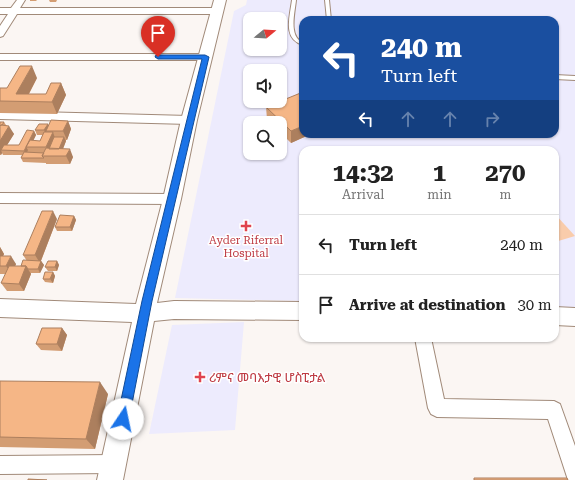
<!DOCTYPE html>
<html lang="en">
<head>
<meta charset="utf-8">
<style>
	body { margin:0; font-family:"Roboto Serif","Noto Sans Ethiopic",serif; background:#f2f2f2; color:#222; height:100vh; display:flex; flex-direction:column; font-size:15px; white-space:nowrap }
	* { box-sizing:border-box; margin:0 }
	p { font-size:13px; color:#767676 }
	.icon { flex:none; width:22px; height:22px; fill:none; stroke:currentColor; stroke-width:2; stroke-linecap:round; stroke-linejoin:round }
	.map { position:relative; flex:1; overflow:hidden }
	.drawer { position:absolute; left:299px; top:146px; width:260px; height:196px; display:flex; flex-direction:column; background:#fff; border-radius:12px; box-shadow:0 1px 3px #0004 }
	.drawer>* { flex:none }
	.banner { position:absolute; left:299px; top:16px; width:260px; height:122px; border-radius:12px; box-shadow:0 1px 3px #0004; background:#1a4fa0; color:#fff; overflow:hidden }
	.needle { width:26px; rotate:72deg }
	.controls { position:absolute; left:243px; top:12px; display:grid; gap:8px }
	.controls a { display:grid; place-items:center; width:44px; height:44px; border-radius:8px; background:#fff; box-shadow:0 1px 3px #0004; font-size:20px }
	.pin { position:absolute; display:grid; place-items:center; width:34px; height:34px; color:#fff; margin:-41px -17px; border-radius:50% 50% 50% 0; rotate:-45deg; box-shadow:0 0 4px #0007 }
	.pin .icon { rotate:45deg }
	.me { position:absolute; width:44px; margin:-22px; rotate:11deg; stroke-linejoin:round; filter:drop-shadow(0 0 3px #0008) }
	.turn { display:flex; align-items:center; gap:14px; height:84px; padding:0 16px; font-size:18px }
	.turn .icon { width:52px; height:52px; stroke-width:2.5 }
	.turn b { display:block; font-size:28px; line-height:34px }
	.lanes { display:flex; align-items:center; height:38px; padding:0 16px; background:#0003; justify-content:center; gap:20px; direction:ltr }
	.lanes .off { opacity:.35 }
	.eta { display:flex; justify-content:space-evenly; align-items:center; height:68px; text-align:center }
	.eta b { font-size:24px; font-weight:700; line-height:28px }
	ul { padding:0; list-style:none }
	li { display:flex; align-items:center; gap:12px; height:60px; padding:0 16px; border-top:1px solid #e0e0e0 }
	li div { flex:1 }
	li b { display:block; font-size:15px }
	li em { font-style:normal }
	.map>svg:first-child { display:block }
	.medical { fill:#edebfd; fill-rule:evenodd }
	.green { fill:#f9ccab }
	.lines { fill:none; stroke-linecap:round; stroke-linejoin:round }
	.lane-casing { stroke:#a18a79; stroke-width:2 }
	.street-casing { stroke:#a18a79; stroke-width:2 }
	.secondary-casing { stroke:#a18a79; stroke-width:2 }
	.lane { fill:#fff; fill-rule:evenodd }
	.street { fill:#fff; fill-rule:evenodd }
	.secondary { fill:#fff; fill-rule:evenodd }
	.wall { fill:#d39d73 }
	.shaded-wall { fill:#ac7f5e }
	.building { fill:#f5b686; stroke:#ac7f5e }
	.route { fill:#1a73e8; stroke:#114b97 }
	.health-dot { fill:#e0444e; stroke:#fff; stroke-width:1.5 }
	.labels { text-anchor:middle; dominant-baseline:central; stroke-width:3; stroke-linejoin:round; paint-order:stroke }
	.health-label { font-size:11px; fill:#be3a42; stroke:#fff }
	.near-health-label { font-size:13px; fill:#be3a42; stroke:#fff; text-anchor:start }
</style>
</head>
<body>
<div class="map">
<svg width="575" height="480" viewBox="0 0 575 480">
	<rect width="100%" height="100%" fill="#fbf6f3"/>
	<path class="medical" d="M247,0H575V307H555V150H303V301L175,298L234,11L246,5ZM250,19H280V49H250ZM303,20H555V134H303ZM250,71H280V101H250ZM250,123H280V153H250Z
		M244,322L235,430L149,434L172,325Z"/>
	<path class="green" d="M555,214L575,236L555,242Z"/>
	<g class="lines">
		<g class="lane-casing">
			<path id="lane" d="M292,0H296C295,12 288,37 303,42V45C282,39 290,16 292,0Z
				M325,0H329L331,20H327Z
				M555,75L575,76V80L555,79Z"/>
		</g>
		<g class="street-casing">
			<path id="street" d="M17,0H25L20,8H217L222,11L217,14H17L3,36L0,37V26L8,14H0V8H11Z
				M0,54H205L210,57L205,60H0Z
				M0,111L189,116L193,117L195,120L193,123L189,124L0,119Z
				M0,193L172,194L177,196L179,199L177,202L172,204L0,203Z
				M415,338H431L444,399L554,401L560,404L575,446V480H568L548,419L437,417L431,414L428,408Z
				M114,455L121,457L123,464L121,471L114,473L0,474V456Z"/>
		</g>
		<g class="secondary-casing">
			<path id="secondary" d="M214,0H226L197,120L181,199L157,303L174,301L303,302V320L174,319L154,321L123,480H97L132,322L0,317V299L136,304L163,199L181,120Z
				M555,307L575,308V326L555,325Z"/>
		</g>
		<use href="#lane" class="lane"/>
		<use href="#street" class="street"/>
		<use href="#secondary" class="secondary"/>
	</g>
	<path class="wall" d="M30,0H37L36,1H30Z
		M49,0H57L56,2H50Z
		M37,78L29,94H46L61,83L66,95L57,114L0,113V88H7Z
		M266,107L303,134H311L291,143L280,132V123H271L267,119Z
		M68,121L71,129L67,140H66V141L63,149L73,157L70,164H46V163L23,162L21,158L22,155H3L2,153L1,155H0V122H4L6,125L14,134L7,145H19L34,131L36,135L33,141H40L43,135H37L35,130L48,124V125Z
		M74,216L76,220L72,231H57L55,227Z
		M57,219L41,261L44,265L40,273H31V274L24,291H7L1,283L6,274H0V247L4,254L3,256L16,264L15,266H21L27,261L23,255Z
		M57,261L59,265L57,271H48L45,267Z
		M53,272L55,276L53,283L45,282L43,279Z
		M62,328L67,335L62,351L41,350L36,344Z
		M0,381L108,394L95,449L0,447Z"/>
	<path class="shaded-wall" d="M32,66L37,78L25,101L16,94Z
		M61,83L66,95L57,114L52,102Z
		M68,121L71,129L67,140L63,131Z
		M48,124L49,128L46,131L47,134L46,135L44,130Z
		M9,126L14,134L4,150H1L2,153L1,155L0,153V141Z
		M303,126V134H311L291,143V131Z
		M34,131L36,135L30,147H26L28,150L26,155L24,151Z
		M53,132L56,141L50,155L46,147Z
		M64,137L66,141L60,156L58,151Z
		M70,149L73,157L70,164L66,156Z
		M53,211L57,219L40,263L35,255Z
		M74,216L76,220L72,231L70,227Z
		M0,247L4,254L0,263Z
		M11,256L16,264L12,274L6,266Z
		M41,261L44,265L40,273L38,269Z
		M57,261L59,265L57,271L55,267Z
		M26,266L31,274L24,291L19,284Z
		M53,272L55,276L53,283L50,279Z
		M62,328L67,335L62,351L57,344Z
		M100,382L108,394L95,449L86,439Z"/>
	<path class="building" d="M20,66H32L16,94H46L51,83H61L52,102L0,101V88H7Z
		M303,92V126L291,131L266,107Z
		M51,120L68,121L63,131H46Z
		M0,122H4L2,125H1L0,126Z
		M39,124H48L44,130H35Z
		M1,125L9,126L0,141V126Z
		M27,130L34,131L24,151L1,150L4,145H19Z
		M44,132H53L46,147H26L30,140L40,141Z
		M54,137H64L59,149H49Z
		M46,148L70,149L66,156H42Z
		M24,152L44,153L42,156L44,158H21Z
		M42,211H53L35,255H23Z
		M60,215L74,216L70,227H55Z
		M0,256H11L6,266H0Z
		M23,260L41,261L38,269H28L26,266H21Z
		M48,261H57L55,267H45Z
		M9,266H26L19,284L1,283Z
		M45,272H53L50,279H43Z
		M42,328H62L57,344H36Z
		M0,381L100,382L86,439L0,437Z
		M474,478H567L568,480H474Z
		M28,479L47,480H28Z"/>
	<path class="route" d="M156,55H205L209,57L152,301L129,419L127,423L123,424L119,423L117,419L142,301L202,59H158L155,57Z"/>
	<g class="health-dot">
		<path d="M244 220h4v4h4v4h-4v4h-4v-4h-4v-4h4z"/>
		<path d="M198 371h4v4h4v4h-4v4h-4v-4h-4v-4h4z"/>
	</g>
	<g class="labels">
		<g class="health-label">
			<text x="246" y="240">Ayder Riferral<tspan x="246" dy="13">Hospital</tspan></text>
		</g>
		<g class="near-health-label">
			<text x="209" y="377">ሪምና መባእታዊ ሆስፒታል</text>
		</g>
	</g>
</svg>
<div class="controls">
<a><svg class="needle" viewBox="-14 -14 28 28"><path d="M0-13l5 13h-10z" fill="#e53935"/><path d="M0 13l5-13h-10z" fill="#767676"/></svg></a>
<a><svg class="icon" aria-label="sound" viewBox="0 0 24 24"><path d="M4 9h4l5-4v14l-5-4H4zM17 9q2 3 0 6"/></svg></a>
<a><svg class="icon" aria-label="search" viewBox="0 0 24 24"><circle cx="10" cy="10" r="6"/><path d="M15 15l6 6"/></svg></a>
</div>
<div class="pin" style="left:158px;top:57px;background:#d93025"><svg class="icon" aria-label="arrive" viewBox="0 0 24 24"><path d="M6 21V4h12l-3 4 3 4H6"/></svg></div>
<svg class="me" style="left:123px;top:419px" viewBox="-20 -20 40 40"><circle r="19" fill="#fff"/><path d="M0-13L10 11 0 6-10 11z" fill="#1a73e8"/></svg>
<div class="banner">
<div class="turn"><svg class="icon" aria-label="left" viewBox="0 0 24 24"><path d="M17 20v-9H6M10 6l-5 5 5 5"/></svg><div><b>240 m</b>Turn left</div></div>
<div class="lanes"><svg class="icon" aria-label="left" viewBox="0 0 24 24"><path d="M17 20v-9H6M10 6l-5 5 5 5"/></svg><svg class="icon off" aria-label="ahead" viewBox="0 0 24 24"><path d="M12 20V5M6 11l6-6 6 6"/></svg><svg class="icon off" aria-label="ahead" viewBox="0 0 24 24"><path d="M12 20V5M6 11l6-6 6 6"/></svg><svg class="icon off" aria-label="right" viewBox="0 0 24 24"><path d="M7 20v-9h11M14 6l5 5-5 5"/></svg></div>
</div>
<section class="drawer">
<div class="eta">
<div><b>14:32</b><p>Arrival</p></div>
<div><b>1</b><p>min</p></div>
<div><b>270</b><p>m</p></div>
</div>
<ul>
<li><svg class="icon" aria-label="left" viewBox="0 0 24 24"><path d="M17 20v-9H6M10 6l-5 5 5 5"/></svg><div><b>Turn left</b></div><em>240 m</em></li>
<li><svg class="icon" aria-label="arrive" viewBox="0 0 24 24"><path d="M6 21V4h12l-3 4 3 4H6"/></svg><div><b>Arrive at destination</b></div><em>30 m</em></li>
</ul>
</section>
</div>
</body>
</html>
